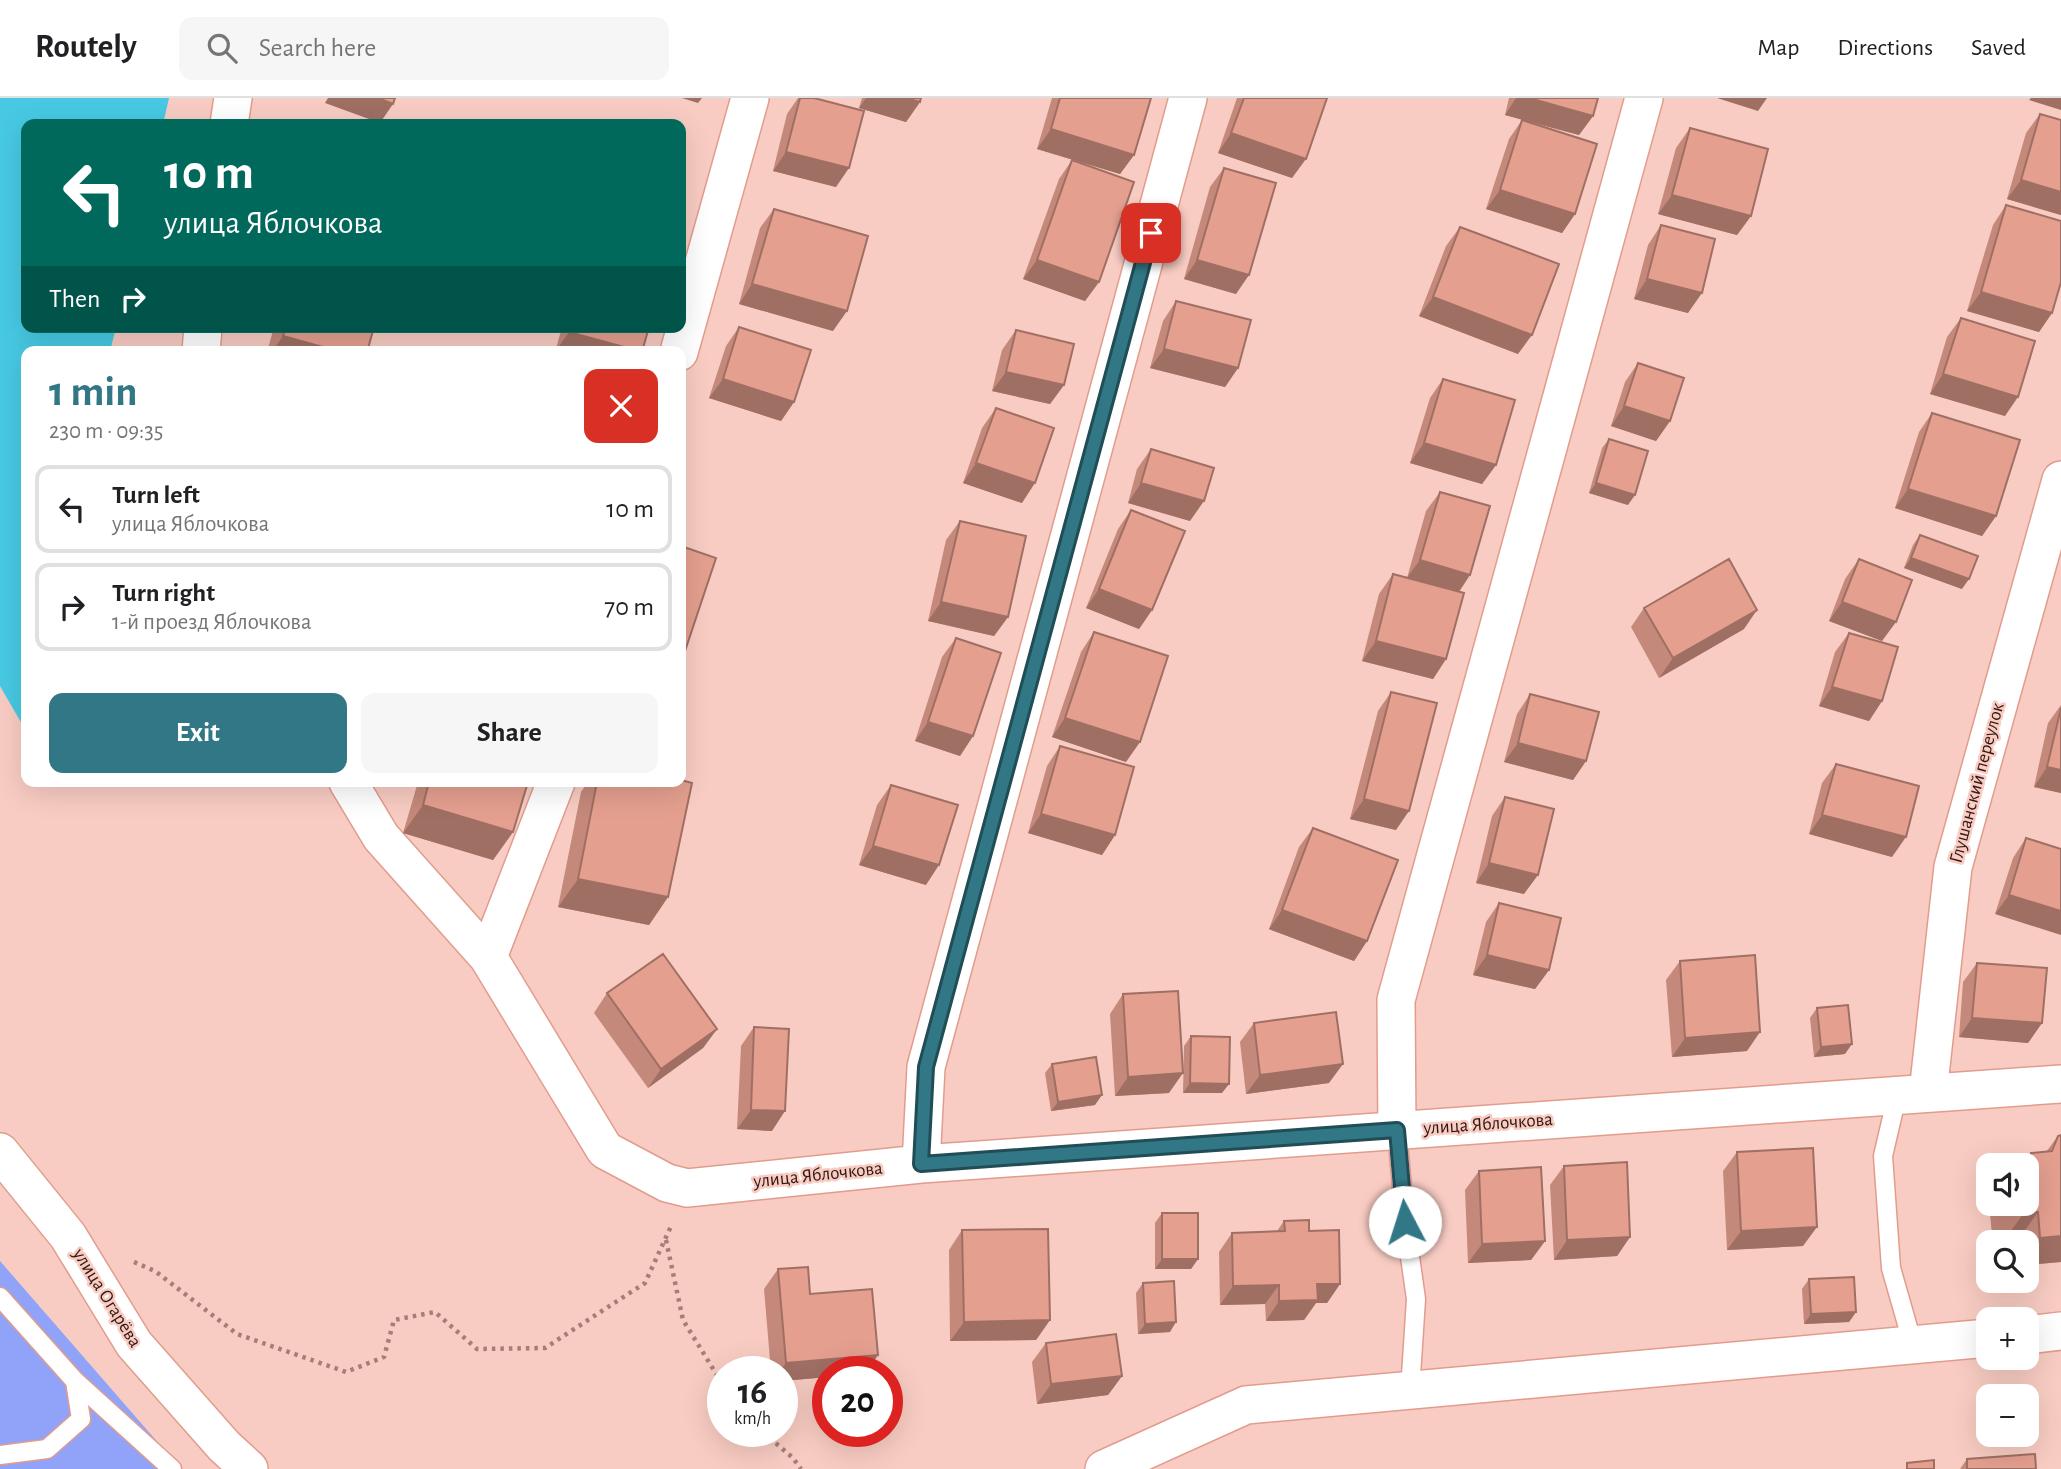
<!DOCTYPE html>
<html lang="en">
<head>
<meta charset="utf-8">
<style>
	body { margin:0; font-family:"Alegreya Sans",sans-serif; background:#f6f6f6; color:#202124; height:100vh; display:flex; flex-direction:column; font-size:26px; white-space:nowrap }
	* { box-sizing:border-box; margin:0 }
	p { font-size:23px; color:#757577 }
	.icon { flex:none; width:38px; height:38px; fill:none; stroke:currentColor; stroke-width:2; stroke-linecap:round; stroke-linejoin:round }
	.map { position:relative; flex:1; overflow:hidden }
	.side { position:absolute; left:21px; top:248px; width:665px; height:441px; display:flex; flex-direction:column; background:#fff; border-radius:14px; box-shadow:0 7px 28px #0002 }
	.side>* { flex:none }
	.top-card { position:absolute; left:21px; top:21px; width:665px; height:214px; border-radius:14px; box-shadow:0 7px 28px #0002; background:#00695c; color:#fff; overflow:hidden }
	.tools { position:absolute; left:1976px; top:1055px; display:grid; gap:14px }
	.tools a { display:grid; place-items:center; width:63px; height:63px; border-radius:14px; background:#fff; box-shadow:0 7px 28px #0002; font-size:35px }
	.speed { position:absolute; left:707px; top:1258px; display:flex; gap:14px; font-size:35px; font-weight:700; text-align:center }
	.speed>* { display:grid; place-content:center; width:91px; height:91px; border-radius:50%; background:#fff; box-shadow:0 7px 28px #0002; line-height:1 }
	.speed small { font-size:18px; font-weight:400 }
	.speed .limit { border:10px solid #d22; background:#fff; color:#111 }
	.pin { position:absolute; display:grid; place-items:center; width:60px; height:60px; color:#fff; margin:-30px; border-radius:14px; box-shadow:0 4px 10px #0006 }
	.me { position:absolute; width:77px; margin:-38px; rotate:355deg; stroke-linejoin:round; filter:drop-shadow(0 0 5px #0008) }
	.turn { display:flex; align-items:center; gap:24px; height:147px; padding:0 28px; font-size:32px }
	.turn .icon { width:91px; height:91px; stroke-width:2.5 }
	.turn b { display:block; font-size:49px; line-height:60px }
	.then { display:flex; align-items:center; height:66px; padding:0 28px; background:#0003; gap:14px; font-size:26px }
	.round { display:grid; place-items:center; flex:none; width:74px; height:74px; border-radius:14px; background:#f6f6f6 }
	.head { display:flex; align-items:center; justify-content:space-between; height:119px; padding:0 28px }
	h1 { font-size:42px; font-weight:700; line-height:52px; color:#327785 }
	.cta { display:flex; gap:14px; margin-top:auto; padding:14px 28px }
	.cta a { flex:1; height:80px; border-radius:14px; background:#327785; color:#fff; font-size:28px; font-weight:700; line-height:80px; text-align:center }
	.cta a+a { background:#f6f6f6; color:#202124 }
	ul { padding:0; list-style:none }
	li { display:flex; align-items:center; gap:21px; height:88px; margin:0 14px 10px; padding:0 14px; border:4px solid #e0e0e0; border-radius:14px }
	li div { flex:1 }
	li b { display:block; font-size:26px }
	li em { font-style:normal }
	header { display:flex; align-items:center; gap:42px; box-sizing:border-box; height:98px; padding:0 35px; background:#fff; border-bottom:2px solid #e0e0e0 }
	header strong { font-size:33px }
	nav { display:flex; gap:38px; margin-inline-start:auto; font-size:24px }
	.search { width:490px; height:63px; background:#f6f6f6; display:flex; align-items:center; gap:18px; box-sizing:border-box; padding:0 24px; border-radius:14px; color:#757577; font-size:26px }
	.map>svg:first-child { display:block }
	.green { fill:#90a3f9 }
	.water { fill:#47c9e3 }
	.lines { fill:none; stroke-linecap:round; stroke-linejoin:round }
	.lane-casing { stroke:#e29c8d; stroke-width:21 }
	.street-casing { stroke:#e29c8d; stroke-width:40 }
	.path { stroke:#a37f77; stroke-width:4.5; stroke-dasharray:3.5 5; stroke-linecap:butt }
	.lane { stroke:#fff; stroke-width:18 }
	.street { stroke:#fff; stroke-width:37 }
	.wall { fill:#c4897b }
	.shaded-wall { fill:#a06f64 }
	.building { fill:#e49f8f; stroke:#a06f64; stroke-width:2 }
	.route-casing { stroke:#204d56; stroke-width:18 }
	.route { stroke:#327785; stroke-width:12 }
	.labels { text-anchor:middle; dominant-baseline:central; stroke-width:5; stroke-linejoin:round; paint-order:stroke }
	.street-label { font-size:19px; fill:#311711; stroke:#f8ccc2 }
</style>
</head>
<body>
<header>
<strong>Routely</strong>
<div class="search"><svg class="icon" aria-label="search" viewBox="0 0 24 24"><circle cx="10" cy="10" r="6"/><path d="M15 15l6 6"/></svg>Search here</div>
<nav><a>Map</a><a>Directions</a><a>Saved</a></nav>
</header>
<div class="map">
<svg width="2061" height="1371" viewBox="0 0 2061 1371">
	<rect width="100%" height="100%" fill="#f8ccc2"/>
	<path class="green" d="M0,1163L181,1371H0Z"/>
	<path class="water" d="M0,0H169L163,26H26V229H116L110,254H26V633L0,588Z"/>
	<g class="lines">
		<g class="lane-casing">
			<path id="lane" d="M1897,998L1883,1058L1891,1170L1913,1247
				M1397,1032L1405,1124L1416,1201L1410,1293
				M0,1199L75,1283L172,1371
				M0,1357L47,1351L81,1321L75,1283"/>
		</g>
		<g class="street-casing">
			<path id="street" d="M229,26L233,0
				M201,254L203,229
				M679,254L750,0
				M348,684L381,739L488,859L605,1052L667,1085L687,1090L921,1066L2061,986
				M488,859L556,684
				M1928,995L1953,769L2061,382
				M1397,1032L1396,902L1644,0
				M0,1054L68,1138L134,1246L224,1348L249,1371
				M921,1066L926,969L1188,0
				M2026,1237L2061,1233
				M1104,1371L1246,1307L1988,1240"/>
		</g>
		<path class="path" d="M666,1142L683,1222L723,1287
			M134,1164L155,1173L237,1236L346,1274L384,1259L394,1222L435,1214L477,1251L545,1250L645,1185L672,1126
			M763,1334L793,1360L801,1371"/>
		<use href="#lane" class="lane"/>
		<use href="#street" class="street"/>
	</g>
	<path class="wall" d="M798,0H814L836,89L773,73L787,16Z
		M862,0H921L920,4L906,24L859,10Z
		M1052,0H1151L1134,57L1120,76L1037,51Z
		M1237,0H1327L1292,80L1218,55Z
		M1509,0H1598L1593,18L1579,37L1505,17Z
		M2040,16L2061,22V117L2007,101L2026,35Z
		M1522,22L1575,116L1562,135L1486,111L1509,41Z
		M1690,30L1751,118L1737,137L1658,116L1676,50Z
		M1072,62L1099,184L1085,203L1023,181L1059,81Z
		M1224,70L1236,196L1184,181L1210,89Z
		M2006,107L2052,215L2039,234L1967,213L1993,127Z
		M774,111L833,233L739,206L760,130Z
		M1661,127L1688,215L1634,201L1648,147Z
		M1460,129L1518,256L1419,218L1446,148Z
		M1176,203L1238,270L1225,289L1150,270L1163,223Z
		M1961,220L2005,318L1930,296L1947,239Z
		M274,229H374L367,254H267Z
		M562,229H649L642,254H555Z
		M739,229L794,304L781,323L709,300L726,248Z
		M1016,232L1064,287L1050,306L992,293L1002,252Z
		M1638,265L1670,323L1656,343L1611,328L1625,284Z
		M1443,281L1496,367L1482,386L1410,365L1430,300Z
		M996,310L1022,405L963,385L982,330Z
		M1932,315L1996,418L1982,438L1895,410L1919,334Z
		M1609,341L1628,407L1589,395L1602,350Z
		M1151,351L1190,423L1128,405L1137,371Z
		M1440,394L1459,494L1446,561L1433,581L1362,563L1379,496L1393,476L1407,480L1426,413Z
		M1131,412L1152,512L1139,531L1086,510L1118,431Z
		M960,423L1008,519L994,538L928,523L946,442Z
		M1920,437L1962,491L1904,470L1913,447Z
		M1859,461L1882,543L1829,523L1845,481Z
		M1644,510L1744,531L1659,580L1631,529Z
		M1094,534L1126,664L1052,639L1081,554Z
		M1849,535L1882,603L1869,623L1819,608L1835,554Z
		M956,540L973,638L960,658L915,643L942,559Z
		M1391,594L1396,732L1350,721L1378,613Z
		M1530,596L1586,663L1573,682L1504,664L1517,616Z
		M2061,607V695L2034,689L2048,625Z
		M1060,648L1115,737L1102,757L1028,735L1047,668Z
		M1836,666L1892,759L1809,736L1822,685Z
		M418,684H528L513,734L493,762L403,735Z
		M588,684H597L668,799L649,827L558,809L581,694Z
		M891,687L926,787L859,767L877,707Z
		M1505,699L1524,796L1476,785L1492,718Z
		M1313,730L1367,843L1354,863L1269,831L1299,749Z
		M2026,740L2061,751L1995,816L2013,760Z
		M1499,805L1549,872L1535,891L1473,877L1486,824Z
		M1680,863L1747,953L1672,959L1666,882Z
		M1977,865L2042,925L2028,945L1959,939L1963,884Z
		M607,895L717,931L703,950L648,990L594,915Z
		M1123,896L1169,995L1115,998L1110,916Z
		M1817,910L1845,956L1814,959L1810,920Z
		M1254,925L1329,985L1246,996L1240,944Z
		M754,929L772,1033L737,1031L741,948Z
		M1191,938L1222,995H1183L1184,948Z
		M1052,966L1095,1007L1051,1013L1045,975Z
		M2061,1037V1164L2026,1167V1144H2018V1142L2003,1144L1992,1137L1990,1116L1997,1106H2026V1068H2023L2031,1055L2046,1054L2058,1038Z
		M1737,1054L1803,1148L1727,1152L1723,1073Z
		M1564,1068L1630,1139L1617,1158L1554,1162L1550,1087Z
		M1479,1073L1545,1143L1531,1162L1468,1165L1465,1092Z
		M1162,1115L1198,1161L1191,1171H1155V1125Z
		M1284,1123L1309,1133L1340,1186L1327,1205H1316L1304,1222L1266,1223L1265,1206L1220,1207L1219,1154L1232,1135L1277,1133Z
		M962,1132L1050,1222L1036,1242L950,1243L949,1152Z
		M778,1171L810,1196L878,1257L866,1274H828V1279L782,1283V1274H771L764,1191Z
		M1809,1181L1856,1214L1849,1224L1804,1226L1802,1191Z
		M1143,1185L1170,1234L1138,1236L1136,1195Z
		M1046,1245L1122,1278L1108,1297L1037,1306L1032,1264Z
		M1967,1361L2036,1371H1960Z"/>
	<path class="shaded-wall" d="M328,0H378L393,6L380,25L325,5Z
		M682,0H702L698,5Z
		M866,0H906L920,4L906,24L859,10Z
		M1516,0H1529L1593,18L1579,37L1505,17Z
		M1717,0H1767L1758,13Z
		M2031,0H2061V12L2029,2Z
		M1051,31L1134,57L1120,76L1037,51Z
		M1231,35L1306,61L1292,80L1218,55Z
		M786,54L849,70L836,89L773,73Z
		M2021,82L2061,94V117L2007,101Z
		M1500,92L1575,116L1562,135L1486,111Z
		M1672,97L1751,118L1737,137L1658,116Z
		M1037,162L1099,184L1085,203L1023,181Z
		M1197,162L1249,177L1236,196L1184,181Z
		M1647,181L1702,195L1688,215L1634,201Z
		M752,186L847,213L833,233L739,206Z
		M1981,194L2052,215L2039,234L1967,213Z
		M1433,199L1532,237L1518,256L1419,218Z
		M569,234L642,254H555Z
		M283,238L341,254H272Z
		M1164,251L1238,270L1225,289L1150,270Z
		M1006,274L1064,287L1050,306L992,293Z
		M1943,276L2018,299L2005,318L1930,296Z
		M723,281L794,304L781,323L709,300Z
		M1624,308L1670,323L1656,343L1611,328Z
		M1424,345L1496,367L1482,386L1410,365Z
		M976,365L1035,385L1022,405L963,385Z
		M1141,385L1204,403L1190,423L1128,405Z
		M1596,385L1635,397L1628,407L1589,395Z
		M1908,391L1996,418L1982,438L1895,410Z
		M1911,460L1969,481L1962,491L1904,470Z
		M1420,462L1470,477L1457,497L1406,481Z
		M1099,491L1152,512L1139,531L1086,510Z
		M941,504L1008,519L994,538L928,523Z
		M1842,504L1896,524L1882,543L1829,523Z
		M1757,512L1744,531L1659,580L1673,560Z
		M1376,543L1446,561L1433,581L1362,563Z
		M1832,589L1882,603L1869,623L1819,608Z
		M1065,620L1140,644L1126,664L1052,639Z
		M928,624L973,638L960,658L915,643Z
		M1518,645L1586,663L1573,682L1504,664Z
		M2047,669L2061,672V695L2034,689Z
		M1364,701L1409,713L1396,732L1350,721Z
		M423,707L513,734L493,762L403,735Z
		M1041,716L1115,737L1102,757L1028,735Z
		M1822,717L1906,739L1892,759L1809,736Z
		M873,748L939,767L926,787L859,767Z
		M1489,765L1538,777L1524,796L1476,785Z
		M578,781L668,799L649,827L558,809Z
		M2009,797L2061,813V837L1995,816Z
		M1282,812L1367,843L1354,863L1269,831Z
		M1487,857L1549,872L1535,891L1473,877Z
		M1972,920L2042,925L2028,945L1959,939Z
		M717,931L703,950L648,990L661,971Z
		M1760,934L1747,953L1672,959L1685,940Z
		M1852,946L1845,956L1814,959L1821,949Z
		M1343,966L1329,985L1246,996L1260,977Z
		M1183,975L1169,995L1115,998L1128,979Z
		M1190,985L1229,986L1222,995H1183Z
		M1102,997L1095,1007L1051,1013L1058,1004Z
		M751,1012L785,1013L772,1033L737,1031Z
		M2038,1114L2018,1142L2003,1144L2023,1116Z
		M1817,1129L1803,1148L1727,1152L1741,1133Z
		M2061,1138V1164L2026,1167V1160L2040,1140Z
		M1630,1139L1617,1158L1554,1162L1567,1142Z
		M1545,1143L1531,1162L1468,1165L1482,1146Z
		M1162,1161H1198L1191,1171H1155Z
		M1317,1186H1340L1327,1205H1316L1304,1222L1266,1223L1279,1203Z
		M1279,1187L1265,1206L1220,1207L1233,1188Z
		M1856,1214L1849,1224L1804,1226L1811,1216Z
		M1050,1222L1036,1242L950,1243L964,1224Z
		M1176,1224L1170,1234L1138,1236L1145,1226Z
		M878,1257L866,1274H828V1279L782,1283V1274H779L786,1265Z
		M1122,1278L1108,1297L1037,1306L1051,1286Z"/>
	<path class="building" d="M378,0H395L393,6Z
		M800,0H814L864,13L849,70L786,54Z
		M906,0H921L920,4Z
		M1060,0H1151L1134,57L1051,31Z
		M1244,0H1327L1306,61L1231,35Z
		M1529,0H1598L1593,18Z
		M2040,16L2061,22V94L2021,82Z
		M1522,22L1597,46L1575,116L1500,92Z
		M1690,30L1768,51L1751,118L1672,97Z
		M1072,62L1134,84L1099,184L1037,162Z
		M1224,70L1276,85L1249,177L1197,162Z
		M2006,107L2061,123V184L2052,215L1981,194Z
		M774,111L868,138L847,213L752,186Z
		M1661,127L1715,141L1702,195L1647,181Z
		M1460,129L1559,166L1532,237L1433,199Z
		M1176,203L1251,222L1238,270L1164,251Z
		M1961,220L2035,243L2018,299L1943,276Z
		M286,229H374L367,254H341L283,238Z
		M570,229H649L642,254L569,234Z
		M739,229L811,252L794,304L723,281Z
		M1016,232L1074,246L1064,287L1006,274Z
		M1638,265L1684,280L1670,323L1624,308Z
		M1443,281L1515,302L1496,367L1424,345Z
		M996,310L1054,330L1035,385L976,365Z
		M1932,315L2020,342L1996,418L1908,391Z
		M1609,341L1648,353L1635,397L1596,385Z
		M1151,351L1214,370L1204,403L1141,385Z
		M1440,394L1490,408L1470,477L1420,462Z
		M1131,412L1185,433L1152,512L1099,491Z
		M960,423L1026,438L1008,519L941,504Z
		M1920,437L1978,458L1969,481L1911,460Z
		M681,448L716,460L682,562H681Z
		M1729,461L1757,512L1673,560L1644,510Z
		M1859,461L1912,482L1896,524L1842,504Z
		M1393,476L1464,495L1446,561L1376,543Z
		M1094,534L1168,558L1140,644L1065,620Z
		M1849,535L1898,549L1882,603L1832,589Z
		M956,540L1001,555L973,638L928,624Z
		M1391,594L1437,605L1409,713L1364,701Z
		M1530,596L1599,614L1586,663L1518,645Z
		M2061,610V672L2047,669Z
		M1060,648L1134,669L1115,737L1041,716Z
		M1836,666L1919,688L1906,739L1822,717Z
		M681,682L692,685L668,799L578,781L597,684H681Z
		M429,684H528L513,734L423,707Z
		M891,687L958,707L939,767L873,748Z
		M1505,699L1554,711L1538,777L1489,765Z
		M1313,730L1398,762L1367,843L1282,812Z
		M2026,740L2061,751V813L2009,797Z
		M1499,805L1561,820L1549,872L1487,857Z
		M663,856L717,931L661,971L607,895Z
		M1755,857L1760,934L1685,940L1680,863Z
		M1977,865L2047,870L2042,925L1972,920Z
		M1178,893L1183,975L1128,979L1123,896Z
		M1848,907L1852,946L1821,949L1817,910Z
		M1336,914L1343,966L1260,977L1254,925Z
		M754,929L789,931L785,1013L751,1012Z
		M1191,938L1230,939L1229,986L1190,985Z
		M1096,959L1102,997L1058,1004L1052,966Z
		M2061,1037V1138L2040,1140L2038,1114L2023,1116L2012,1109V1106H2026V1079L2034,1078L2031,1055L2052,1053L2058,1038Z
		M1813,1050L1817,1129L1741,1133L1737,1054Z
		M1627,1064L1630,1139L1567,1142L1564,1068Z
		M1541,1069L1545,1143L1482,1146L1479,1073Z
		M1162,1115H1198V1161H1162Z
		M1309,1122V1133L1339,1132L1340,1186H1317L1318,1202L1279,1203V1187L1233,1188L1232,1135L1285,1133L1284,1123Z
		M1048,1131L1050,1222L964,1224L962,1132Z
		M808,1169L810,1196L872,1191L878,1257L786,1265L778,1171Z
		M1854,1179L1856,1214L1811,1216L1809,1181Z
		M1174,1183L1176,1224L1145,1226L1143,1185Z
		M1116,1236L1122,1278L1051,1286L1046,1245Z
		M2035,1356L2036,1371H1967V1361Z
		M1934,1362V1371H1907V1365Z"/>
	<g class="lines">
		<g class="route-casing">
			<path id="route" d="M1151,135L926,969L921,1066L1397,1032L1405,1124"/>
		</g>
		<use href="#route" class="route"/>
	</g>
	<g class="labels">
		<g class="street-label">
			<text transform="translate(1977 685) rotate(-75)">Глушанский переулок</text>
			<text transform="translate(1488 1026) rotate(-4)">улица Яблочкова</text>
			<text transform="translate(818 1077) rotate(-6)">улица Яблочкова</text>
			<text transform="translate(107 1200) rotate(58)">улица Огарёва</text>
		</g>
	</g>
</svg>
<div class="tools">
<a><svg class="icon" aria-label="sound" viewBox="0 0 24 24"><path d="M4 9h4l5-4v14l-5-4H4zM17 9q2 3 0 6"/></svg></a>
<a><svg class="icon" aria-label="search" viewBox="0 0 24 24"><circle cx="10" cy="10" r="6"/><path d="M15 15l6 6"/></svg></a>
<a>+</a>
<a>−</a>
</div>
<div class="speed"><div>16<small>km/h</small></div><div class="limit">20</div></div>
<div class="pin" style="left:1151px;top:135px;background:#d93025"><svg class="icon" aria-label="arrive" viewBox="0 0 24 24"><path d="M6 21V4h12l-3 4 3 4H6"/></svg></div>
<svg class="me" style="left:1405px;top:1124px" viewBox="-20 -20 40 40"><circle r="19" fill="#fff"/><path d="M0-13L10 11 0 6-10 11z" fill="#327785"/></svg>
<div class="top-card">
<div class="turn"><svg class="icon" aria-label="left" viewBox="0 0 24 24"><path d="M17 20v-9H6M10 6l-5 5 5 5"/></svg><div><b>10 m</b>улица Яблочкова</div></div>
<div class="then">Then<svg class="icon" aria-label="right" viewBox="0 0 24 24"><path d="M7 20v-9h11M14 6l5 5-5 5"/></svg></div>
</div>
<section class="side">
<div class="head"><div><h1>1 min</h1><p>230 m · 09:35</p></div><a class="round" style="background:#d93025;color:#fff"><svg class="icon" aria-label="close" viewBox="0 0 24 24"><path d="M6 6l12 12M18 6L6 18"/></svg></a></div>
<ul>
<li><svg class="icon" aria-label="left" viewBox="0 0 24 24"><path d="M17 20v-9H6M10 6l-5 5 5 5"/></svg><div><b>Turn left</b><p>улица Яблочкова</p></div><em>10 m</em></li>
<li><svg class="icon" aria-label="right" viewBox="0 0 24 24"><path d="M7 20v-9h11M14 6l5 5-5 5"/></svg><div><b>Turn right</b><p>1-й проезд Яблочкова</p></div><em>70 m</em></li>
</ul>
<div class="cta"><a>Exit</a><a>Share</a></div>
</section>
</div>
</body>
</html>
